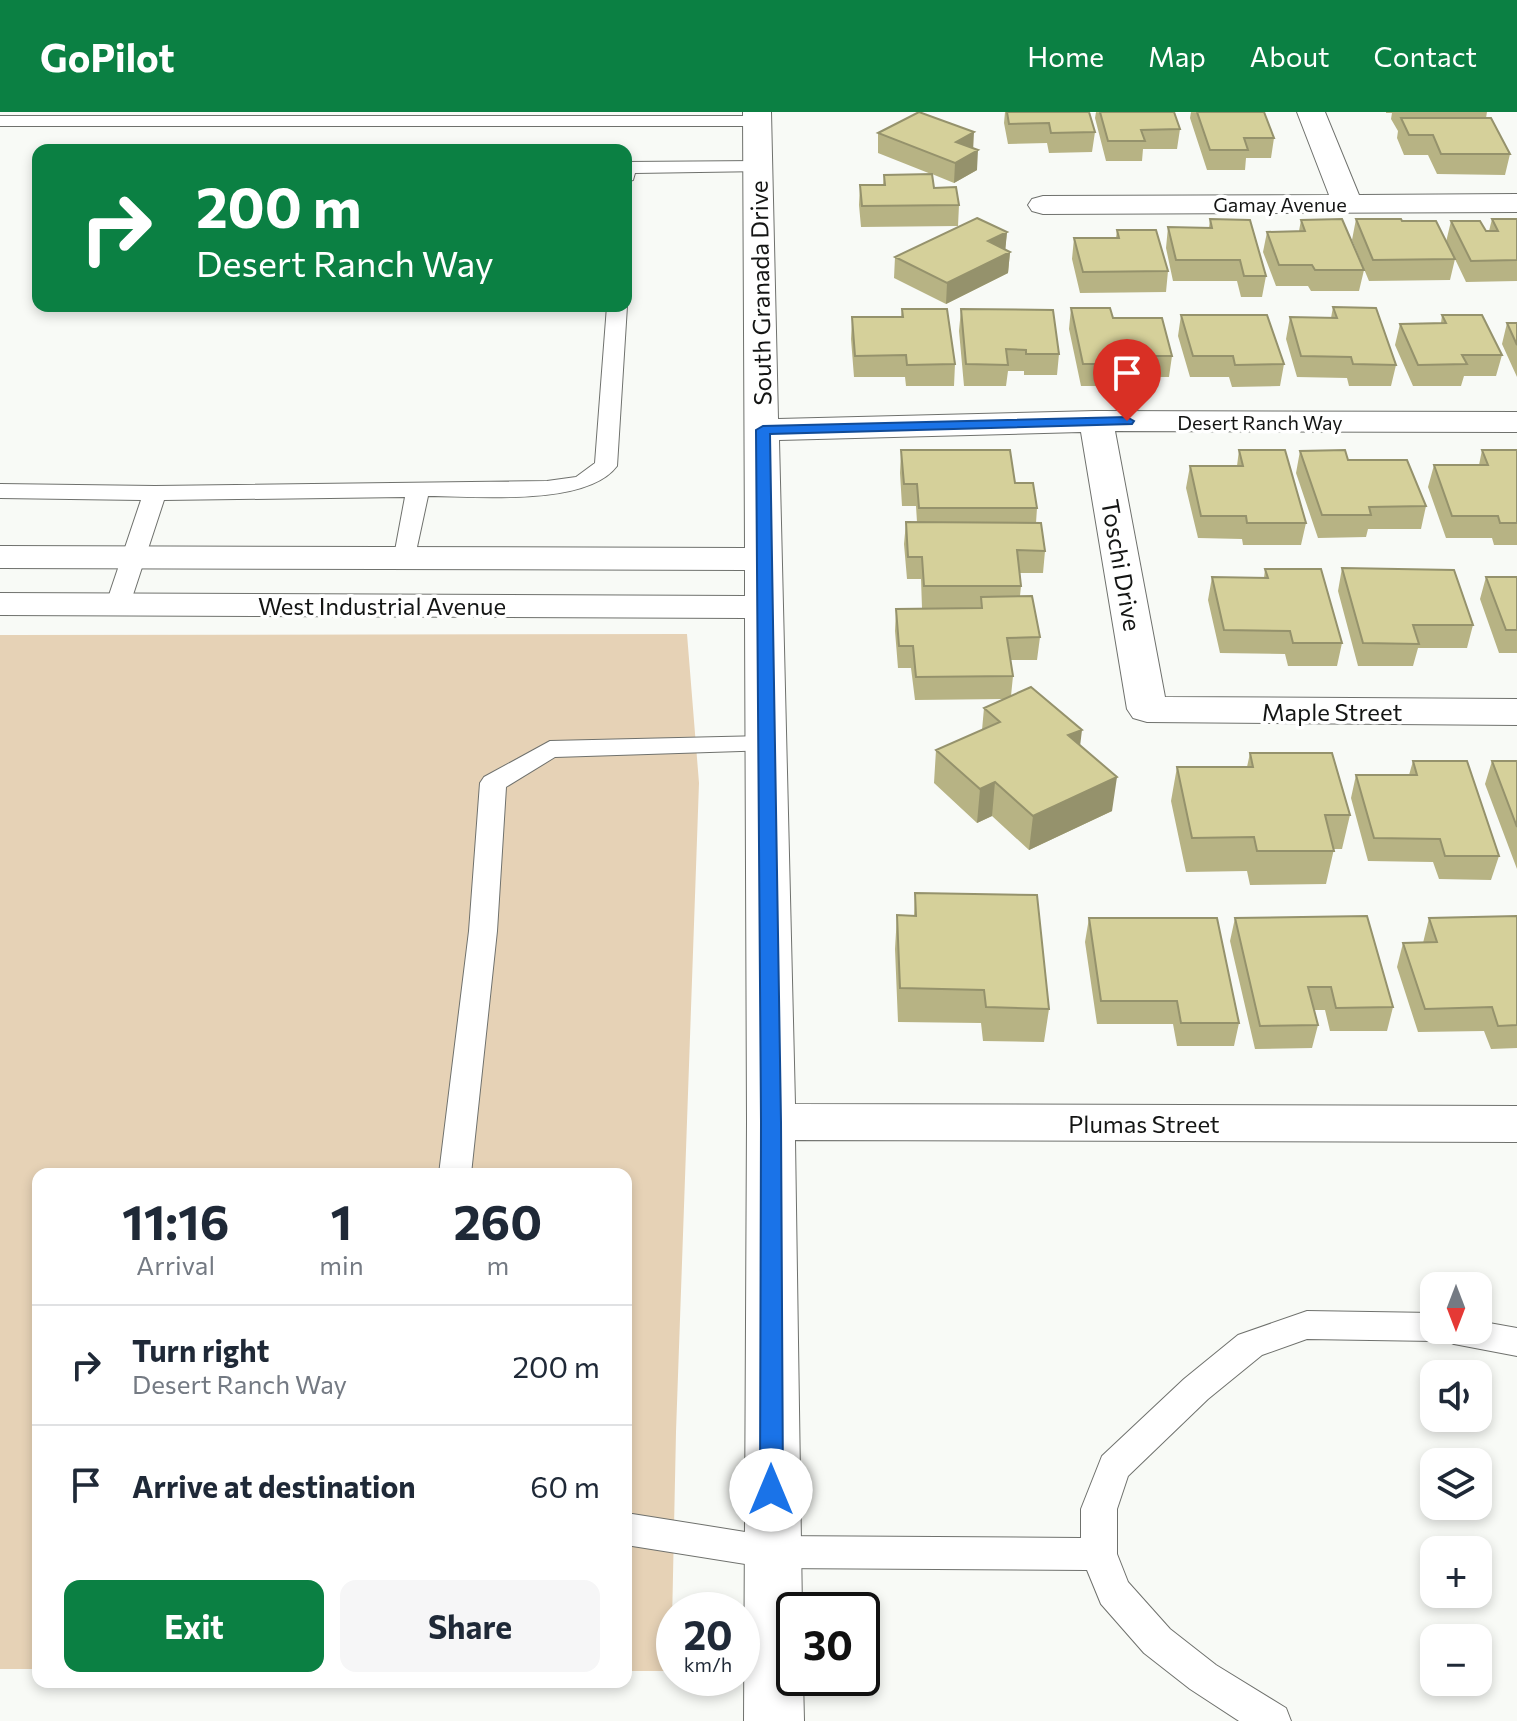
<!DOCTYPE html>
<html lang="en">
<head>
<meta charset="utf-8">
<style>
	body { margin:0; font-family:Commissioner,sans-serif; background:#f6f6f7; color:#1f2937; height:100vh; display:flex; flex-direction:column; font-size:30px; white-space:nowrap }
	* { box-sizing:border-box; margin:0 }
	p { font-size:26px; color:#747a83 }
	.icon { flex:none; width:44px; height:44px; fill:none; stroke:currentColor; stroke-width:2; stroke-linecap:round; stroke-linejoin:round }
	.map { position:relative; flex:1; overflow:hidden }
	.panel { position:absolute; left:32px; top:1056px; width:600px; height:520px; display:flex; flex-direction:column; background:#fff; border-radius:16px; box-shadow:0 4px 12px #0003 }
	.panel>* { flex:none }
	.guide { position:absolute; left:32px; top:32px; width:600px; height:168px; border-radius:16px; box-shadow:0 4px 12px #0003; background:#0b8043; color:#fff; overflow:hidden }
	.needle { width:52px; rotate:180deg }
	.controls { position:absolute; left:1420px; top:1160px; display:grid; gap:16px }
	.controls a { display:grid; place-items:center; width:72px; height:72px; border-radius:16px; background:#fff; box-shadow:0 4px 12px #0003; font-size:40px }
	.speed { position:absolute; left:656px; top:1480px; display:flex; gap:16px; font-size:40px; font-weight:700; text-align:center }
	.speed>* { display:grid; place-content:center; width:104px; height:104px; border-radius:50%; background:#fff; box-shadow:0 4px 12px #0003; line-height:1 }
	.speed small { font-size:20px; font-weight:400 }
	.speed .limit { border:4px solid #111; border-radius:12px; background:#fff; color:#111 }
	.pin { position:absolute; display:grid; place-items:center; width:68px; height:68px; color:#fff; margin:-82px -34px; border-radius:50% 50% 50% 0; rotate:-45deg; box-shadow:0 0 8px #0007 }
	.pin .icon { rotate:45deg }
	.me { position:absolute; width:88px; margin:-44px; rotate:0deg; stroke-linejoin:round; filter:drop-shadow(0 0 6px #0008) }
	.turn { display:flex; align-items:center; gap:28px; height:168px; padding:0 32px; font-size:36px }
	.turn .icon { width:104px; height:104px; stroke-width:2.5 }
	.turn b { display:block; font-size:56px; line-height:68px }
	.eta { display:flex; justify-content:space-evenly; align-items:center; height:136px; text-align:center }
	.eta b { font-size:48px; font-weight:700; line-height:56px }
	.cta { display:flex; gap:16px; margin-top:auto; padding:16px 32px }
	.cta a { flex:1; height:92px; border-radius:16px; background:#0b8043; color:#fff; font-size:32px; font-weight:700; line-height:92px; text-align:center }
	.cta a+a { background:#f6f6f7; color:#1f2937 }
	ul { padding:0; list-style:none }
	li { display:flex; align-items:center; gap:24px; height:120px; padding:0 32px; border-top:2px solid #e0e1e3 }
	li div { flex:1 }
	li b { display:block; font-size:30px }
	li em { font-style:normal }
	header { display:flex; align-items:center; gap:48px; box-sizing:border-box; height:112px; padding:0 40px; background:#0b8043; color:#fff }
	header strong { font-size:38px }
	nav { display:flex; gap:44px; margin-inline-start:auto; font-size:28px }
	.map>svg:first-child { display:block }
	.green { fill:#e6d2b6 }
	.lines { fill:none; stroke-linecap:round; stroke-linejoin:round }
	.lane-casing { stroke:#6f716d; stroke-width:2 }
	.street-casing { stroke:#6f716d; stroke-width:2 }
	.lane { fill:#fff; fill-rule:evenodd }
	.street { fill:#fff; fill-rule:evenodd }
	.wall { fill:#b7b384 }
	.shaded-wall { fill:#95926c }
	.building { fill:#d5d09a; stroke:#95926c; stroke-width:2 }
	.route { fill:#1a73e8; stroke:#114b97; stroke-width:2 }
	.labels { text-anchor:middle; dominant-baseline:central; stroke-width:7; stroke-linejoin:round; paint-order:stroke }
	.far-street-label { font-size:20px; fill:#141514; stroke:#fff }
	.street-label { font-size:24px; fill:#141514; stroke:#fff }
</style>
</head>
<body>
<header>
<strong>GoPilot</strong>
<nav><a>Home</a><a>Map</a><a>About</a><a>Contact</a></nav>
</header>
<div class="map">
<svg width="1517" height="1609" viewBox="0 0 1517 1609">
	<rect width="100%" height="100%" fill="#f8faf6"/>
	<path class="green" d="M687,522L699,671L676,1320L671,1559H626V1062H38V1557H0V523Z"/>
	<g class="lines">
		<g class="lane-casing">
			<path id="lane" d="M0,4H757L766,9L757,14H0Z
				M758,49L765,51L767,55L765,59L635,61L633,68L626,70V50Z
				M626,192L627,194L617,354C587,395 476,384 428,384L414,449H398L394,444L405,385L164,388L130,492L126,497H110L106,492L141,388L0,386V372L155,374L547,369L576,365L595,351L607,194Z
				M765,624L774,626L778,632L774,638L555,645L506,675L497,819L471,1062H439L469,819L480,671L484,665L550,629Z
				M1307,1199L1434,1201V1218H1478V1209L1517,1216V1244L1454,1232L1441,1226L1434,1229L1307,1227L1262,1243L1208,1287L1128,1364L1117,1397V1442L1128,1470L1170,1517L1216,1553L1286,1596L1291,1609H1239L1190,1577L1144,1541L1101,1492L1087,1458L771,1456L626,1433V1401L771,1424L1081,1426V1397L1102,1344L1184,1267L1238,1223Z"/>
		</g>
		<g class="street-casing">
			<path id="street" d="M743,0H771L778,307L1096,299L1517,300V320L1115,319L1165,585L1517,587V613L1147,610L1133,606L1127,597L1081,320L779,328L795,992L1517,994V1030L795,1028L802,1498H794V1566H803L804,1609H744L747,1010L745,506L0,503V481L745,484V458L0,456V434L745,436Z
				M1297,0H1325L1359,83L1517,82V100L1043,102L1032,99L1028,93L1032,87L1043,84L1329,83Z"/>
		</g>
		<use href="#lane" class="lane"/>
		<use href="#street" class="street"/>
	</g>
	<path class="wall" d="M1005,0H1089L1095,20L1092,40L1049,41L1047,31L1008,32L1004,11Z
		M1096,0H1174L1180,17L1177,37H1143L1142,49H1106L1095,6Z
		M1191,0H1264L1274,26L1271,46H1246L1245,58H1207L1190,6Z
		M1386,0H1487L1486,6L1510,42L1505,63L1437,62L1428,43H1404L1397,26L1398,19L1391,7L1392,1H1386Z
		M878,21L973,36L977,58L954,71L932,62L934,76L959,93L958,114L861,115L859,93L860,73H883L884,63L931,62L878,41Z
		M1210,107L1266,164L1262,185H1241L1237,169H1173L1166,136L1168,115L1209,116Z
		M1356,107L1402,109L1446,130L1451,109L1489,119L1492,107H1517V169L1466,170L1455,147L1450,168L1369,169L1352,128Z
		M1301,108L1364,158L1359,179H1311L1308,174H1276L1263,140L1267,120L1299,119Z
		M1117,118L1168,159L1166,180L1080,181L1072,147L1074,126H1116Z
		M1007,120L1005,138L1010,140L1008,161L946,192L894,166L895,145Z
		M1333,195L1396,253L1391,274H1349L1347,266L1297,265L1286,227L1290,205L1331,206Z
		M1071,196L1113,206L1172,244L1169,265H1122L1121,274H1081L1069,217Z
		M902,197L955,252L954,274H906L905,265H854L851,227L852,205H901Z
		M961,197L1059,242L1057,263H1024V259H1008L1006,274H964L959,219Z
		M1181,203L1284,252L1280,274L1232,275L1229,265H1190L1178,224Z
		M1442,203L1502,243L1496,264H1464L1461,274H1413L1395,233L1400,212L1441,211Z
		M1507,211H1517V265L1502,232Z
		M901,338L1015,371L1037,396L1036,411L1045,439L1043,461H1020L1021,474L1020,484L1040,525L1037,548H1010L1013,564L1011,584L1080,633L1112,699L1029,738L992,704L977,711L934,671L936,638L982,618L984,596L1004,587L915,588L911,556H898L895,519L896,497L922,496L921,467H907L904,432L906,410H917L916,394H902L900,361Z
		M1239,338L1306,411L1301,433H1243L1242,427L1198,426L1186,376L1190,354H1237Z
		M1482,338H1517V433H1494L1492,426H1446L1428,375L1434,353H1479Z
		M1300,339L1348,348L1426,394L1421,417H1368L1366,425L1318,426L1296,361Z
		M1342,456L1473,513L1467,536H1418L1413,554H1358L1338,479Z
		M1265,457L1342,531L1337,554H1288L1285,542L1220,541L1208,488L1212,465L1264,466Z
		M1486,465H1517V541H1499L1480,487Z
		M1250,641L1350,703L1342,737H1334L1326,772L1250,773L1247,759L1186,760L1171,689L1177,655H1247Z
		M1413,649L1499,744L1491,768L1439,767L1433,750L1368,749L1351,686L1356,663H1409Z
		M1492,649H1517V757L1485,672Z
		M915,781L1049,897L1044,930L983,929L981,911L898,910L895,837L897,803L914,804Z
		M1517,804V936L1491,937L1484,919L1418,920L1397,855L1403,831H1423L1429,806Z
		M1089,806L1239,911L1234,934H1177L1173,912H1097L1085,830Z
		M1235,806L1393,895L1387,919H1330L1325,898H1314L1318,913L1312,936L1255,937L1230,829Z"/>
	<path class="shaded-wall" d="M974,20L973,40L956,30Z
		M978,38L977,58L954,71L955,51Z
		M1007,120L1005,141L988,129Z
		M1010,140L1008,161L946,192L947,171Z
		M1082,618L1078,651L1068,623Z
		M1117,665L1112,699L1029,738L1033,704Z
		M995,670L992,704L977,711L980,677Z"/>
	<path class="building" d="M919,0L974,20L956,30L978,38L955,51L878,21Z
		M1007,0H1089L1095,20L1051,21L1049,11L1009,12Z
		M1100,0H1174L1180,17L1141,18L1145,29H1108Z
		M1197,0H1264L1274,26H1244L1248,38H1210Z
		M1401,6H1491L1510,42H1441L1433,23H1409Z
		M932,62L934,76L956,75L959,93L862,94L860,73H885L884,63Z
		M977,106L1007,120L988,129L1010,140L947,171L895,145Z
		M1210,107L1250,108L1266,164H1244L1240,148H1176L1168,115L1212,116Z
		M1342,107L1364,158H1315L1312,153H1279L1267,120L1305,119L1301,108Z
		M1356,107H1401L1402,109H1436L1455,147L1373,148Z
		M1492,107H1517V148L1471,149L1451,109H1480L1486,119H1498Z
		M1117,118H1156L1168,159L1083,160L1074,126H1119Z
		M1333,195L1376,196L1396,253L1353,252L1351,245L1301,244L1290,205L1337,206Z
		M1071,196H1110L1113,206H1162L1172,244H1122L1123,252H1083Z
		M902,197H947L955,252L907,253L906,243L855,244L852,205H903Z
		M961,197L1053,198L1059,242H1026V238L1006,237L1008,253L966,252Z
		M1181,203H1267L1284,252L1235,253L1233,244H1193Z
		M1442,203H1482L1502,243H1462L1467,252L1418,253L1400,212L1446,211Z
		M1507,211H1517V233Z
		M901,338H1010L1015,371H1033L1037,396H919L917,372H904Z
		M1239,338H1285L1306,411H1247L1246,404H1201L1190,354H1243Z
		M1345,338L1348,348H1407L1426,394L1369,395L1371,403H1322L1300,339Z
		M1482,338H1517V411H1500L1498,404H1452L1434,353H1488Z
		M906,410L1041,411L1045,439L1017,438L1021,474H924L922,445H908Z
		M1342,456L1454,458L1473,513H1413L1419,532L1363,531Z
		M1265,457H1321L1342,531H1293L1290,519L1224,518L1212,465L1268,466Z
		M1486,465H1517V518H1506Z
		M1032,484L1040,525L1007,526L1013,564L916,565L913,534H899L896,497L982,496L981,485Z
		M1031,575L1082,618L1068,623L1117,665L1033,704L995,670L980,677L936,638L1000,610L984,596Z
		M1250,641H1332L1350,703H1325L1334,739H1257L1254,725L1192,726L1177,655H1253Z
		M1413,649H1467L1499,744H1445L1440,727L1374,726L1356,663H1417Z
		M1492,649H1517V715Z
		M915,781L1037,783L1049,897L986,895L984,878L900,876L897,803L916,804Z
		M1367,804L1393,895L1336,896L1331,875H1308L1318,913L1260,914L1235,806Z
		M1517,804V913L1498,914L1492,895L1425,897L1403,831L1437,830L1429,806Z
		M1089,806H1217L1239,911H1181L1177,889H1101Z"/>
	<path class="route" d="M1127,305L1134,309L1132,312L770,322L781,1010L783,1378L779,1386L771,1388L763,1386L760,1378L761,1010L756,318L763,314Z"/>
	<g class="labels">
		<g class="far-street-label">
			<text x="1280" y="92">Gamay Avenue</text>
			<text x="1260" y="310">Desert Ranch Way</text>
		</g>
		<g class="street-label">
			<text transform="translate(760 181) rotate(-91)">South Granada Drive</text>
			<text transform="translate(1122 453) rotate(80)">Toschi Drive</text>
			<text x="382" y="493">West Industrial Avenue</text>
			<text x="1332" y="599">Maple Street</text>
			<text x="1144" y="1011">Plumas Street</text>
		</g>
	</g>
</svg>
<div class="controls">
<a><svg class="needle" viewBox="-14 -14 28 28"><path d="M0-13l5 13h-10z" fill="#e53935"/><path d="M0 13l5-13h-10z" fill="#747a83"/></svg></a>
<a><svg class="icon" aria-label="sound" viewBox="0 0 24 24"><path d="M4 9h4l5-4v14l-5-4H4zM17 9q2 3 0 6"/></svg></a>
<a><svg class="icon" aria-label="layers" viewBox="0 0 24 24"><path d="M12 4l9 5-9 5-9-5zM3 14l9 5 9-5"/></svg></a>
<a>+</a>
<a>−</a>
</div>
<div class="speed"><div>20<small>km/h</small></div><div class="limit">30</div></div>
<div class="pin" style="left:1127px;top:309px;background:#d93025"><svg class="icon" aria-label="arrive" viewBox="0 0 24 24"><path d="M6 21V4h12l-3 4 3 4H6"/></svg></div>
<svg class="me" style="left:771px;top:1378px" viewBox="-20 -20 40 40"><circle r="19" fill="#fff"/><path d="M0-13L10 11 0 6-10 11z" fill="#1a73e8"/></svg>
<div class="guide">
<div class="turn"><svg class="icon" aria-label="right" viewBox="0 0 24 24"><path d="M7 20v-9h11M14 6l5 5-5 5"/></svg><div><b>200 m</b>Desert Ranch Way</div></div>
</div>
<section class="panel">
<div class="eta">
<div><b>11:16</b><p>Arrival</p></div>
<div><b>1</b><p>min</p></div>
<div><b>260</b><p>m</p></div>
</div>
<ul>
<li><svg class="icon" aria-label="right" viewBox="0 0 24 24"><path d="M7 20v-9h11M14 6l5 5-5 5"/></svg><div><b>Turn right</b><p>Desert Ranch Way</p></div><em>200 m</em></li>
<li><svg class="icon" aria-label="arrive" viewBox="0 0 24 24"><path d="M6 21V4h12l-3 4 3 4H6"/></svg><div><b>Arrive at destination</b></div><em>60 m</em></li>
</ul>
<div class="cta"><a>Exit</a><a>Share</a></div>
</section>
</div>
</body>
</html>
